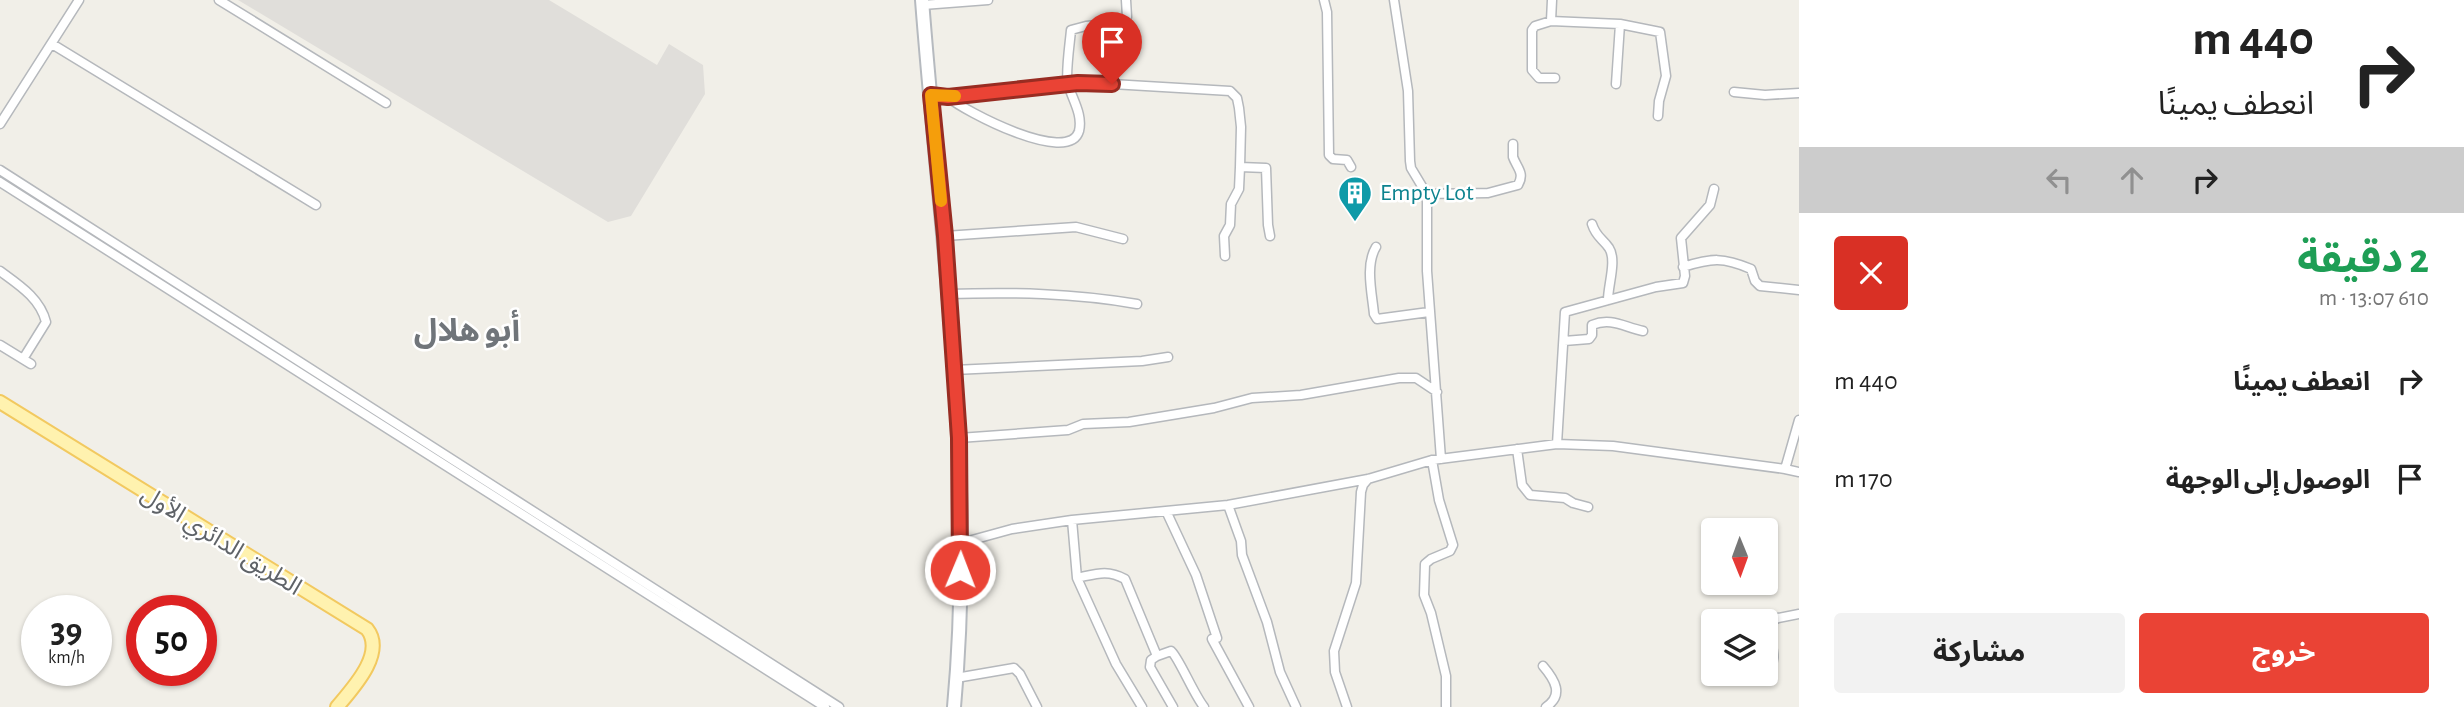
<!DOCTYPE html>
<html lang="ar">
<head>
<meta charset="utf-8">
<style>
	body { margin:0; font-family:"Alegreya Sans","Noto Sans Arabic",sans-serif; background:#f2f2f2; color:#222; direction:rtl; height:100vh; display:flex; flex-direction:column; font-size:26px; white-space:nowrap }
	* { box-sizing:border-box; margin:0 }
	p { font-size:23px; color:#767676 }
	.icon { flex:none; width:38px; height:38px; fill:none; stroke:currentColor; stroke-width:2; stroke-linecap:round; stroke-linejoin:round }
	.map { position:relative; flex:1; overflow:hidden; direction:ltr }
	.drawer { display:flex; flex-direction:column; background:#fff; width:665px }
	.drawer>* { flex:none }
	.top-card { background:#fff; color:#222; overflow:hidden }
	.needle { width:46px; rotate:179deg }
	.fabs { position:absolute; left:1701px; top:518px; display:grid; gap:14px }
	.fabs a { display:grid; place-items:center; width:77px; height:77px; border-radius:7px; background:#fff; box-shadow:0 2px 5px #0004; font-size:35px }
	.speed { position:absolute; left:21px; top:595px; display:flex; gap:14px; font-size:35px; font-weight:700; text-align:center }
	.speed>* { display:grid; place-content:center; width:91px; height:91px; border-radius:50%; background:#fff; box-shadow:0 2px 5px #0004; line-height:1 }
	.speed small { font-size:18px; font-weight:400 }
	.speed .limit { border:10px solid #d22; background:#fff; color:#111 }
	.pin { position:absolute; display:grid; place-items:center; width:60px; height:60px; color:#fff; margin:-72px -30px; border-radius:50% 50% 50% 0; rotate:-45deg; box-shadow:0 0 7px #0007 }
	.pin .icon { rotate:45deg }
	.me { position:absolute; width:77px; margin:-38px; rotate:1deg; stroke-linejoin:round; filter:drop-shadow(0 0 5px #0008) }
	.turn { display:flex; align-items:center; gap:24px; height:147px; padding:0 35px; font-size:32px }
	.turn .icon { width:91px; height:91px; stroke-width:2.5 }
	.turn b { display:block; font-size:49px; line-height:60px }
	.lanes { display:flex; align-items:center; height:66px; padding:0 35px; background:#0003; justify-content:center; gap:35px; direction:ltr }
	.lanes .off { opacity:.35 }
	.round { display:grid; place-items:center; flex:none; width:74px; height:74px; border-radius:7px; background:#f2f2f2 }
	.overview { display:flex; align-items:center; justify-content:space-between; height:119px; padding:0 35px }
	h1 { font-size:42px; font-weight:700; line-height:52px; color:#1e9e55 }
	.action { display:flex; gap:14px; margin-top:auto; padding:14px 35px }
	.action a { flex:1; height:80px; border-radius:7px; background:#ea4335; color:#fff; font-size:28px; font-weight:700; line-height:80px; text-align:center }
	.action a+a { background:#f2f2f2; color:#222 }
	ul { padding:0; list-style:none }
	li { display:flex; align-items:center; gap:21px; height:98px; padding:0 35px }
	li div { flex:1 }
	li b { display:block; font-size:26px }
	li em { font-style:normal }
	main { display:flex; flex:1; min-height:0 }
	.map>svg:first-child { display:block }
	.industrial { fill:#e0deda }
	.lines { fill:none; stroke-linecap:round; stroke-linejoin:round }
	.street-casing { stroke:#b5b8bc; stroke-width:11 }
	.secondary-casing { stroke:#b6babf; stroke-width:16 }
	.primary-casing { stroke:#f2c960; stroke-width:16 }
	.street { stroke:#fff; stroke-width:8 }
	.secondary { stroke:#fff; stroke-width:12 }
	.primary { stroke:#fff2af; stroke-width:12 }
	.route-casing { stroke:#982c22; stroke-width:18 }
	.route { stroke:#ea4335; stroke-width:12 }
	.slow { stroke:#f59e0b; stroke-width:12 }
	.labels { text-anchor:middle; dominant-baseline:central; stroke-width:5; stroke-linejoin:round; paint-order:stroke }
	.culture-label { font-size:24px; fill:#0d838f; stroke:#fff; text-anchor:start }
	.street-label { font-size:24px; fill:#5f6368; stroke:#fff }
	.district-label { font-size:32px; font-weight:bold; fill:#70757a; stroke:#fff }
</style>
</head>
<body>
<main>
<section class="drawer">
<div class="top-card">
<div class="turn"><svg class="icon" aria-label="right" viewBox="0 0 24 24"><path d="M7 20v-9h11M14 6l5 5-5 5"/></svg><div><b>440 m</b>انعطف يمينًا</div></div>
<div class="lanes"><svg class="icon off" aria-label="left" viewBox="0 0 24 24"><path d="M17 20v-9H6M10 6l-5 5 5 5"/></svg><svg class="icon off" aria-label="ahead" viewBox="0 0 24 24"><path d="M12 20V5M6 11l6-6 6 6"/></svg><svg class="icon" aria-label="right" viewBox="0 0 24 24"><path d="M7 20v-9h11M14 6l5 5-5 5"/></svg></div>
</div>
<div class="overview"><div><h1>2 دقيقة</h1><p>610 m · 13:07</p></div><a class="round" style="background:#d93025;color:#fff"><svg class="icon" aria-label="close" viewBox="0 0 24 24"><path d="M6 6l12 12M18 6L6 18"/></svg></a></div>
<ul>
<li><svg class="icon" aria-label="right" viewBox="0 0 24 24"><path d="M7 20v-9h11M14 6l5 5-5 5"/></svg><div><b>انعطف يمينًا</b></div><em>440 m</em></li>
<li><svg class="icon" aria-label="arrive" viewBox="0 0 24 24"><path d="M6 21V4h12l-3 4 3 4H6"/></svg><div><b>الوصول إلى الوجهة</b></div><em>170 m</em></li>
</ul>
<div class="action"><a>خروج</a><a>مشاركة</a></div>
</section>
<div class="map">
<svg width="1799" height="707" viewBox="0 0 1799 707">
	<rect width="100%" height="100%" fill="#f1efe8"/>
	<path class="industrial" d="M238,0H549L657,65L669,44L703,65L705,94L631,216L608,222Z"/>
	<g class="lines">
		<g class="street-casing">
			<path id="street" d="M219,0L386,103
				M1324,0L1327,12L1329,155L1333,159L1347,160L1351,167
				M1394,0L1408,91L1410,161L1411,168L1423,188L1427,201V271L1441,459
				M1552,0L1551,21L1535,26L1532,30V70L1539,78H1555
				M923,5L988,0
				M1551,21L1620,24L1660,32L1666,76L1659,101L1658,116
				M52,44L316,205
				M1616,84L1620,24
				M1734,92L1765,95L1799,93
				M931,95L948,97L1095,83L1230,91L1237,98L1239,108L1241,127L1240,167L1239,189L1231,204L1230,225L1224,236L1225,256
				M948,97C964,111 1069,166 1079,131C1083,114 1072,99 1068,84C1065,76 1070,42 1071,30L1086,26L1122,23L1127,17L1126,0
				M0,124L79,0
				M1240,167L1266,168L1268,225L1270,236
				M0,170L839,707
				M0,182L825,707
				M1425,194L1488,193L1518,185C1525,173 1517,168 1513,157C1513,156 1513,145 1513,144
				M1592,224C1596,237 1602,238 1609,248C1617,260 1608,285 1608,300
				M945,236L1076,227L1123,239
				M1376,247C1365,265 1372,293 1374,314L1377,319L1429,312
				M1683,267C1712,258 1723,257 1751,269L1755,281L1760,286L1799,290
				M0,271C19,285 40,298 46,322L23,359
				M948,294C1013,292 1073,293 1137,304
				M1564,341L1589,339L1592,335V325C1611,317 1624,327 1643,331
				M0,345L31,364
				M954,370L1142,361L1168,357
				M1799,420L1785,469L1799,472
				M959,438L1068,430L1083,424L1129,422L1214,408L1252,398L1301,395L1399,378H1416L1437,392
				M1557,444L1565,312L1656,287L1683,283L1685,276L1681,238L1710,205L1714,189
				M1517,449L1522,485L1530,495L1565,498L1573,503L1588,507
				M1432,460L1439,500L1453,545L1450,551L1431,559L1425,564L1424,595L1431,613L1446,676V707
				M1228,505L1241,541L1242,555L1267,622L1280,672L1296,707
				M1167,513L1196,575L1217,638L1212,639L1249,707
				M1072,520L1077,578L1116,664L1142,707
				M961,543L1012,529L1072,520L1228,505L1368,479L1432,460L1557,444L1613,446L1785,469
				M1077,578C1096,574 1107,569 1125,579L1157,656L1171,651C1178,656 1194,695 1204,707
				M1157,656L1151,660L1150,667L1173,707
				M1543,666C1555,680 1564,695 1546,707
				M1766,671C1783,658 1765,639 1770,622L1778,618L1799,614
				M956,678L1014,668L1020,674L1037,707
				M1754,678L1761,674
				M1347,707L1335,672L1334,651L1356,583L1361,492L1363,485L1368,479"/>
		</g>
		<g class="secondary-casing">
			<path id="secondary" d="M922,0C940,235 976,471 954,707"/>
		</g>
		<g class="primary-casing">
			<path id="primary" d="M0,402L367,629C386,653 353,688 337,707"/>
		</g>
		<use href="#street" class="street"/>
		<use href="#secondary" class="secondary"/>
		<use href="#primary" class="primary"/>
	</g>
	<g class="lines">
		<g class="route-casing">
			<path id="route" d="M960,570L959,438L945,236L931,95L948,97L1078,83L1112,84"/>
		</g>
		<use href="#route" class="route"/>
		<path class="slow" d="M941,201L931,95L955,96"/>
	</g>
	<defs>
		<g id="building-pin" transform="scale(1.75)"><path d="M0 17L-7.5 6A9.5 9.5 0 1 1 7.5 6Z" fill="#0f9aa8" stroke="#fff"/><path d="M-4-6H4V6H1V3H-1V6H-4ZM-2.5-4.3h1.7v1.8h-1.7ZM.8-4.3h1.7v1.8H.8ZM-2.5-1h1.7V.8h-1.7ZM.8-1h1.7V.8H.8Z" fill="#fff"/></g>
	</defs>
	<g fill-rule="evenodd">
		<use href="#building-pin" x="1355" y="193"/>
	</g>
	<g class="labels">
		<g class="culture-label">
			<text x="1380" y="193">Empty Lot</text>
		</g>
		<g class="street-label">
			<text transform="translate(221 541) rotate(32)">الطريق الدائري الأول</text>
		</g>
		<g class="district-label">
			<text x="467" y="331">أبو هلال</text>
		</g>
	</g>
</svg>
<div class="fabs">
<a><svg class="needle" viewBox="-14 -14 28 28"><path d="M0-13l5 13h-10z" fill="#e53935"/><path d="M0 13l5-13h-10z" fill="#767676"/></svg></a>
<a><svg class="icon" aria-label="layers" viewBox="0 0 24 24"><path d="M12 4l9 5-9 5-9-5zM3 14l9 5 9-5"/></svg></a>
</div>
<div class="speed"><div>39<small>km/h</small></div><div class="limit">50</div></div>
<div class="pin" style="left:1112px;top:84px;background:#d93025"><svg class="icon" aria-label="arrive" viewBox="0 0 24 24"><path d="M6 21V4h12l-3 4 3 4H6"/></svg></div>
<svg class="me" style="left:960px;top:570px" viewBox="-20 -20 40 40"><circle r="17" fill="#ea4335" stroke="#fff" stroke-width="3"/><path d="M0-11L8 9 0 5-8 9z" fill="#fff"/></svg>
</div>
</main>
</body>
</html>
